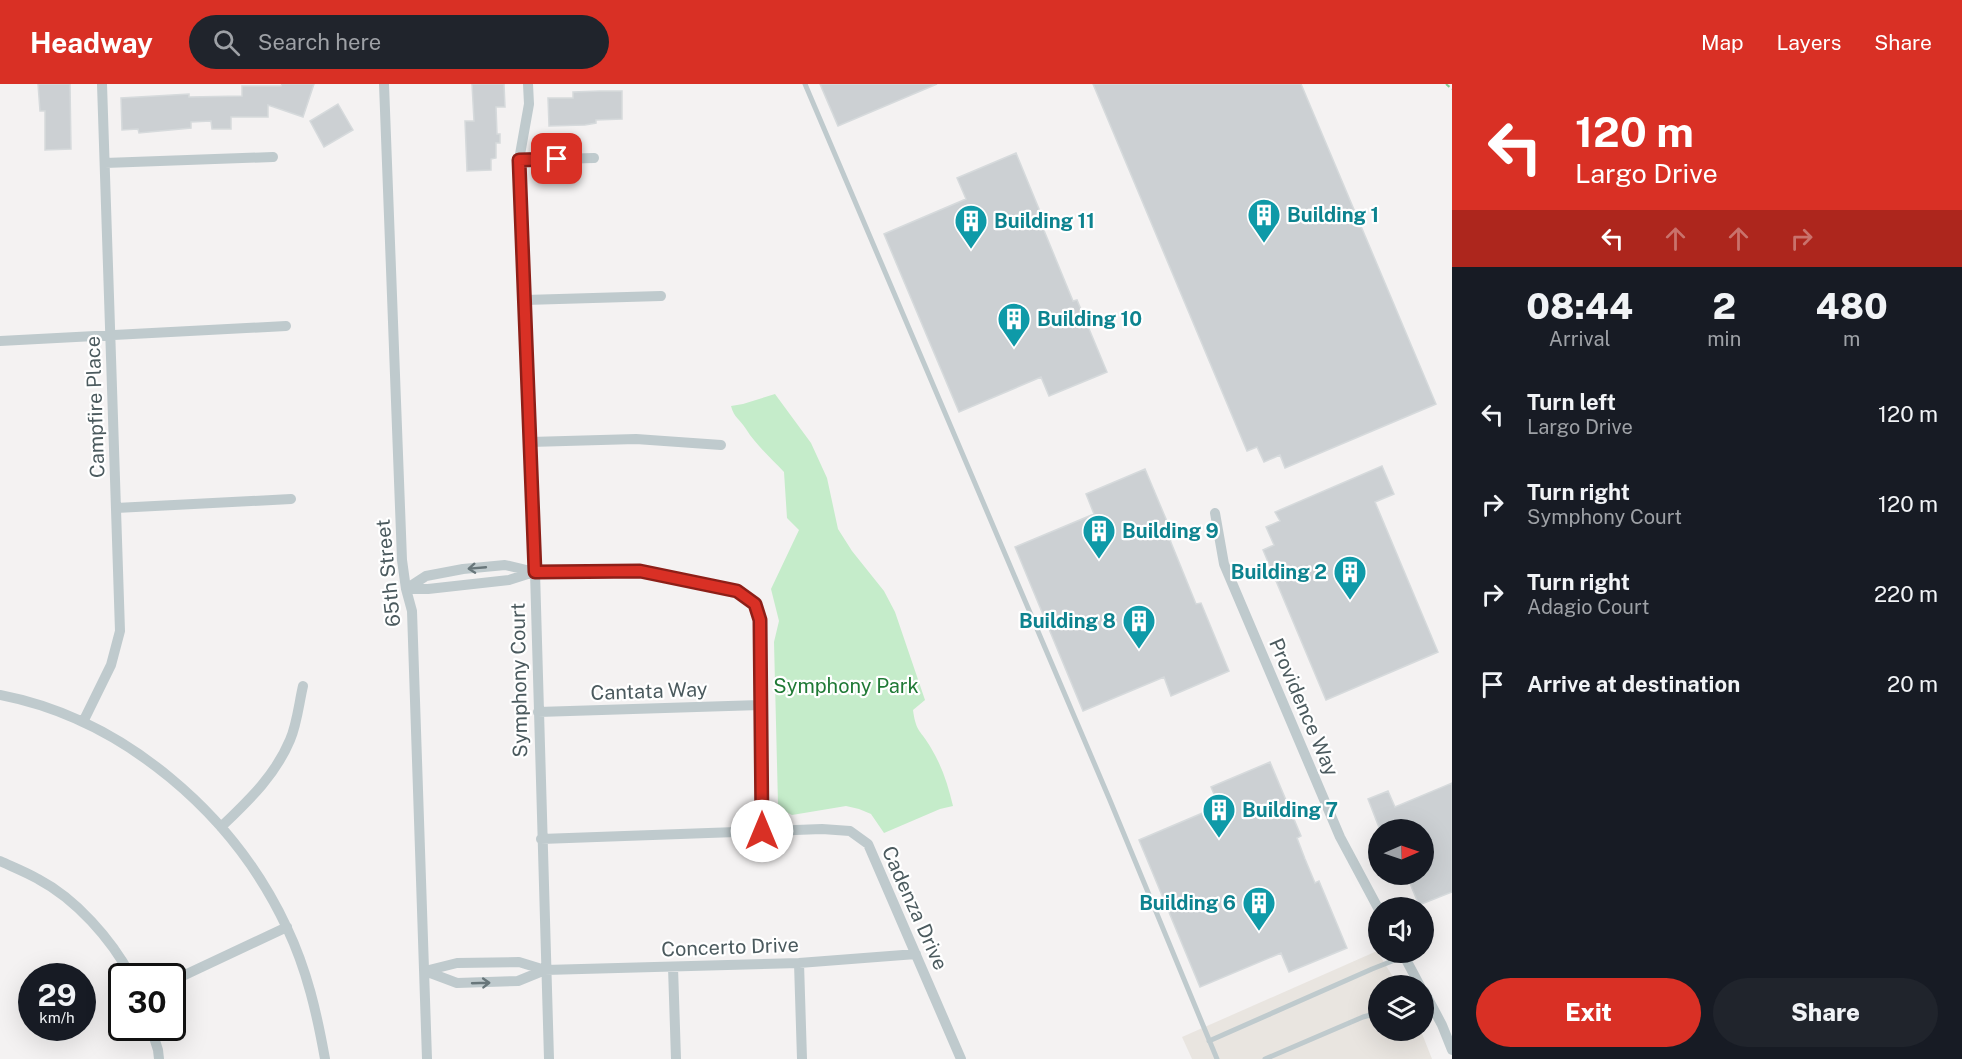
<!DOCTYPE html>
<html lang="en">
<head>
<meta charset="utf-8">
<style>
	body { margin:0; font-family:"Public Sans",sans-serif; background:#20242c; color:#f1f3f6; height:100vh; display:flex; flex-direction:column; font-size:22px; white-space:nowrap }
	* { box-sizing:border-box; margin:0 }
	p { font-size:20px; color:#9ea1a6 }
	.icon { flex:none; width:33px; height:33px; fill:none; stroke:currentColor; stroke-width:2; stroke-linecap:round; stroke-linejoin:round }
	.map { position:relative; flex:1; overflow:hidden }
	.side { display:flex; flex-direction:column; background:#171b24; width:510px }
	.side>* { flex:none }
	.banner { background:#d93025; color:#fff; overflow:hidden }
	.needle { width:39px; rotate:88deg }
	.tools { position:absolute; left:1368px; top:735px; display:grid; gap:12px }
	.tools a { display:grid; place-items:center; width:66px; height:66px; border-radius:50%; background:#171b24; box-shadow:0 6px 24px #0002; font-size:30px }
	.speed { position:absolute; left:18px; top:879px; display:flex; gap:12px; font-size:30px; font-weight:700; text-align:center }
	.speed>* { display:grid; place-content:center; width:78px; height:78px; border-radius:50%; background:#171b24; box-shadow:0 6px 24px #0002; line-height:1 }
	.speed small { font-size:15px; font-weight:400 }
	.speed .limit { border:3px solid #111; border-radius:9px; background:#fff; color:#111 }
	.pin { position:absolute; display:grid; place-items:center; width:51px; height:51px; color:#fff; margin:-26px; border-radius:12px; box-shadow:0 3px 9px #0006 }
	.me { position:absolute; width:66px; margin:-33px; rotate:0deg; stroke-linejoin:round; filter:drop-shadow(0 0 4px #0008) }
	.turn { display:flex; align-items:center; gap:21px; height:126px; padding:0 24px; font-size:27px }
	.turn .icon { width:78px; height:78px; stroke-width:2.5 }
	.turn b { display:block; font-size:42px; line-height:51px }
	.lanes { display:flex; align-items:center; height:57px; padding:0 24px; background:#0003; justify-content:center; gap:30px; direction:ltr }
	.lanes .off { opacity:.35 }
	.eta { display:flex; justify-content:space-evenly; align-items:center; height:102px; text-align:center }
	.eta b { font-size:36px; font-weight:800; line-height:42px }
	.button { display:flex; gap:12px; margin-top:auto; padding:12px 24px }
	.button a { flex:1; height:69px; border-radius:36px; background:#d93025; color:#fff; font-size:24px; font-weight:800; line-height:69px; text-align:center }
	.button a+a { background:#20242c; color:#f1f3f6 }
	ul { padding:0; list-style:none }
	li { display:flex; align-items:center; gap:18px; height:90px; padding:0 24px }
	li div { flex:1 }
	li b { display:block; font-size:22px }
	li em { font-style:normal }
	header { display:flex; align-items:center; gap:36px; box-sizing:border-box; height:84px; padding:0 30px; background:#d93025; color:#fff }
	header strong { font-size:28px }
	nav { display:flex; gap:33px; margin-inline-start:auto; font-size:21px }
	.search { width:420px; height:54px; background:#20242c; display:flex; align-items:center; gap:15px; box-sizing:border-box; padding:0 21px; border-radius:33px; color:#9ea1a6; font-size:22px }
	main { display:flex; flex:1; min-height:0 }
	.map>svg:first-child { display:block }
	.commercial { fill:#e9e5e0 }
	.green { fill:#c5ecca }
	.building { fill:#ccd0d3; stroke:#d6dadc; stroke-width:1.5 }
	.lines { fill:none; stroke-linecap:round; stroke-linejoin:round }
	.path { stroke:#80c892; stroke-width:2; stroke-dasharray:4.5 3; stroke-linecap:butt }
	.service { stroke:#bfcacd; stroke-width:5 }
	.minor { stroke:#bfcacd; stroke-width:10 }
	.oneway { stroke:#68767a }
	.route-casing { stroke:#8d1f18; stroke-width:15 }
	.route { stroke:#d93025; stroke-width:10 }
	.labels { text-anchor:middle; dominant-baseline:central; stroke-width:4.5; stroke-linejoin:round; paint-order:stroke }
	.culture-label { font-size:20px; font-weight:bold; fill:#0d838f; stroke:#fff; text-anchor:start }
	.street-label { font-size:20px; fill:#4b5a5e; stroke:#fff }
	.park-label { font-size:20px; fill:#207a36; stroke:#fff }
</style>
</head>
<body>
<header>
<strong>Headway</strong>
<div class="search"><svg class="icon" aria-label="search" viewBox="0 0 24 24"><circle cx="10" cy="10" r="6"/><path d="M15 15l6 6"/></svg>Search here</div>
<nav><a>Map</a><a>Layers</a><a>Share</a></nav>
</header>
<main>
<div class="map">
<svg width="1452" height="975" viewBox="0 0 1452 975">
	<rect width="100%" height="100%" fill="#f4f2f2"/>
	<path class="commercial" d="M1377,867L1398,901L1378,902V946L1421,947L1432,975H1192L1182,953Z"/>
	<path class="green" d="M775,310L811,359L827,394L838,445L852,467L884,507L895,528L925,616L913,626C916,649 921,646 931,664C942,682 948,701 953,722L940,725L884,749L871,730L859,725L846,722L792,731L782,726L778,720L774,558L779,537L771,505L799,446L787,434L784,388C771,374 756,361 746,345C740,335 734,334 731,322L743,320Z"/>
	<path class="building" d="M38,0H70L71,65L45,66V27H40Z
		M282,0H314L303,33L268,21V33H231V45H212L211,37L191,38V44L139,49L138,45L122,46L121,14L189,10V13L242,12V2H281Z
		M472,0H504L505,23H496L497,50H500V59H496V74L491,75V86L467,87L465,37H474Z
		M820,0H937L838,42Z
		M1093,0H1301L1436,320L1285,384L1280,371L1264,378L1257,363L1247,367Z
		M600,7H622V35L596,36V39L585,41L549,42L548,14H573V8Z
		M338,20L353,46L324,63L310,37Z
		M1016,69L1046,142L1043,144L1073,217L1077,216L1107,288L1049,312L1041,293L959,328L884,150L966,115L957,94Z
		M1382,382L1394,410L1375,418L1438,568L1326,616L1263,466L1274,461L1266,443L1280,437L1275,428Z
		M1145,385L1174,454L1170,456L1196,520L1201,519L1229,587L1171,612L1164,593L1083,627L1015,463L1094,430L1086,410Z
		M1270,678L1301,752L1297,754L1305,775L1315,799L1319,797L1347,864L1289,888L1281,869L1200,903L1139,756L1219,722L1211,703Z
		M1452,699V808L1419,821L1406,790H1424V746H1380L1368,715L1388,707L1395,723Z"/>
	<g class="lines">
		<path class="path" d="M1446,0L1452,5"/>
		<path class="service" d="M805,0L1109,714L1217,975
			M1209,957L1372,885L1405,872
			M1265,975L1363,933L1378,929"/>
		<path class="minor" d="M384,0L402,476L406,505L412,527L427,975
			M528,0L529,20L519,76L535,488L549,975
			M519,76L594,74
			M105,79L273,73
			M525,216L661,212
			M0,257L286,242
			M530,358L636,355L721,361
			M116,424L291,415
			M1215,429L1224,480L1340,753L1378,824
			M406,505L426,492L463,485L505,481L535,488L640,487L737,507L755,520L760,536L762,747
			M408,505H428L509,496L534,488
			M0,611C124,635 234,730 287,844C307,886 317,930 325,975
			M538,628L760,621
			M83,638L111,581L120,547L102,0
			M221,743C248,717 275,692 290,656C297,640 299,619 303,602
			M541,755L822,745L850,747L868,760L961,975
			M0,777C13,783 26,788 38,795C76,815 111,855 131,892
			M1402,868L1420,902
			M799,879L802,975
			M673,883L676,975
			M425,887L457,879L519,878L545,886L799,879L916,870
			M425,887L457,899L518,897L545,886
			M172,897L287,843
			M1424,907L1442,941L1452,966
			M151,944L158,966L159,975"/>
	</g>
	<defs><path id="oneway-shaft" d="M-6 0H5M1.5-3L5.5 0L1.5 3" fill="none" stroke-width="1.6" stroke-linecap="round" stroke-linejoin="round" transform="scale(1.5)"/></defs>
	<g class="oneway">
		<use href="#oneway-shaft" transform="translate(477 484) rotate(175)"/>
		<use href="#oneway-shaft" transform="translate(481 899) rotate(-2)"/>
	</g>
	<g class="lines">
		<g class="route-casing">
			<path id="route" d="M557,75L519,76L535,488L640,487L737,507L755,520L760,536L762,747"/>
		</g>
		<use href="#route" class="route"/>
	</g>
	<defs>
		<g id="building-pin" transform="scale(1.725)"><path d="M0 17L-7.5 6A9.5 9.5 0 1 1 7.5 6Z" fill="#0f9aa8" stroke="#fff"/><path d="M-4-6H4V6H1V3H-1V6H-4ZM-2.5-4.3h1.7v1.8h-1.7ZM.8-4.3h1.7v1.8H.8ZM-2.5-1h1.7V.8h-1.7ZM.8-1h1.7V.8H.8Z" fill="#fff"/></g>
	</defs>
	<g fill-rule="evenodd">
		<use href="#building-pin" x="1264" y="131"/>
		<use href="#building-pin" x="971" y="137"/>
		<use href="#building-pin" x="1014" y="235"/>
		<use href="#building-pin" x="1099" y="447"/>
		<use href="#building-pin" x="1350" y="488"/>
		<use href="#building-pin" x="1139" y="537"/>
		<use href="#building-pin" x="1219" y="726"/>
		<use href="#building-pin" x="1259" y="819"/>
	</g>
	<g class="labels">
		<g class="culture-label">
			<text x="1287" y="131">Building 1</text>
			<text x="994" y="137">Building 11</text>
			<text x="1037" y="235">Building 10</text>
			<text x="1122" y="447">Building 9</text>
			<text x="1327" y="488" text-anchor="end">Building 2</text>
			<text x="1116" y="537" text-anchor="end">Building 8</text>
			<text x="1242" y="726">Building 7</text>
			<text x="1236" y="819" text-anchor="end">Building 6</text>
		</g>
		<g class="street-label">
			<text transform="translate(95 323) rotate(-92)">Campfire Place</text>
			<text transform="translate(388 489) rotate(-96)">65th Street</text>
			<text transform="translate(519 596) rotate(-91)">Symphony Court</text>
			<text transform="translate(649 607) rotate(-2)">Cantata Way</text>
			<text transform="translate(1304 623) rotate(67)">Providence Way</text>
			<text transform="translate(915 824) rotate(66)">Cadenza Drive</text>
			<text transform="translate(730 863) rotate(-2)">Concerto Drive</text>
		</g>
		<g class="park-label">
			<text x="846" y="602">Symphony Park</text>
		</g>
	</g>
</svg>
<div class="tools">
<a><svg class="needle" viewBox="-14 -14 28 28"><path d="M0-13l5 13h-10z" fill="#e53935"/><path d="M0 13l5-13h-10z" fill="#9ea1a6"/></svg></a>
<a><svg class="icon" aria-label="sound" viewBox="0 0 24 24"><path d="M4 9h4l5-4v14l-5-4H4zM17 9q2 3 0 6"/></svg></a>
<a><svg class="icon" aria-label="layers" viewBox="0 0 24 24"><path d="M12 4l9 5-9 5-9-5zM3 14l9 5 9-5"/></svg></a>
</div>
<div class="speed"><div>29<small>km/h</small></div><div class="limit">30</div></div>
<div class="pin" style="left:557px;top:75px;background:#d93025"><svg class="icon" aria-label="arrive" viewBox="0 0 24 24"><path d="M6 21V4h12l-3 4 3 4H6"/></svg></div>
<svg class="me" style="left:762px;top:747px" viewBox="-20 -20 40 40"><circle r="19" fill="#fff"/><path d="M0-13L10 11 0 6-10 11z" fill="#d93025"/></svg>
</div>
<section class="side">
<div class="banner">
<div class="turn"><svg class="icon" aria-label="left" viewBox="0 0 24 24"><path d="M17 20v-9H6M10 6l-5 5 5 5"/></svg><div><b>120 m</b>Largo Drive</div></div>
<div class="lanes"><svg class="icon" aria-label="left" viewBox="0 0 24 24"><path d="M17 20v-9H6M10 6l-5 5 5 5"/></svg><svg class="icon off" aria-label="ahead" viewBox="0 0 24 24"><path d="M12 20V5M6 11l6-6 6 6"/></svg><svg class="icon off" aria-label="ahead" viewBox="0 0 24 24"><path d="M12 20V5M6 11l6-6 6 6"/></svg><svg class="icon off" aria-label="right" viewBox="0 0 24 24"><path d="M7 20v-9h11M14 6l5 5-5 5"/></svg></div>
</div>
<div class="eta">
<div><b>08:44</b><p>Arrival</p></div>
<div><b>2</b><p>min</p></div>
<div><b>480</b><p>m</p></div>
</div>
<ul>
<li><svg class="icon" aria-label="left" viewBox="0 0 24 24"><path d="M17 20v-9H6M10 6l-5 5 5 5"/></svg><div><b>Turn left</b><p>Largo Drive</p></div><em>120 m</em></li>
<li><svg class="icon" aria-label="right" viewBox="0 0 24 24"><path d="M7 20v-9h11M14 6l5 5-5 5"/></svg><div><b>Turn right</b><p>Symphony Court</p></div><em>120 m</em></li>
<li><svg class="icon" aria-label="right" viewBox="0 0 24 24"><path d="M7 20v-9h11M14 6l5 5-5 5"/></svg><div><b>Turn right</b><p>Adagio Court</p></div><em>220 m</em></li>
<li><svg class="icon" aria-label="arrive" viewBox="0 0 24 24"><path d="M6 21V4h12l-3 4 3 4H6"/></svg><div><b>Arrive at destination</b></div><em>20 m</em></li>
</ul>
<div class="button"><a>Exit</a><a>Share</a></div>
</section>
</main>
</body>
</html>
